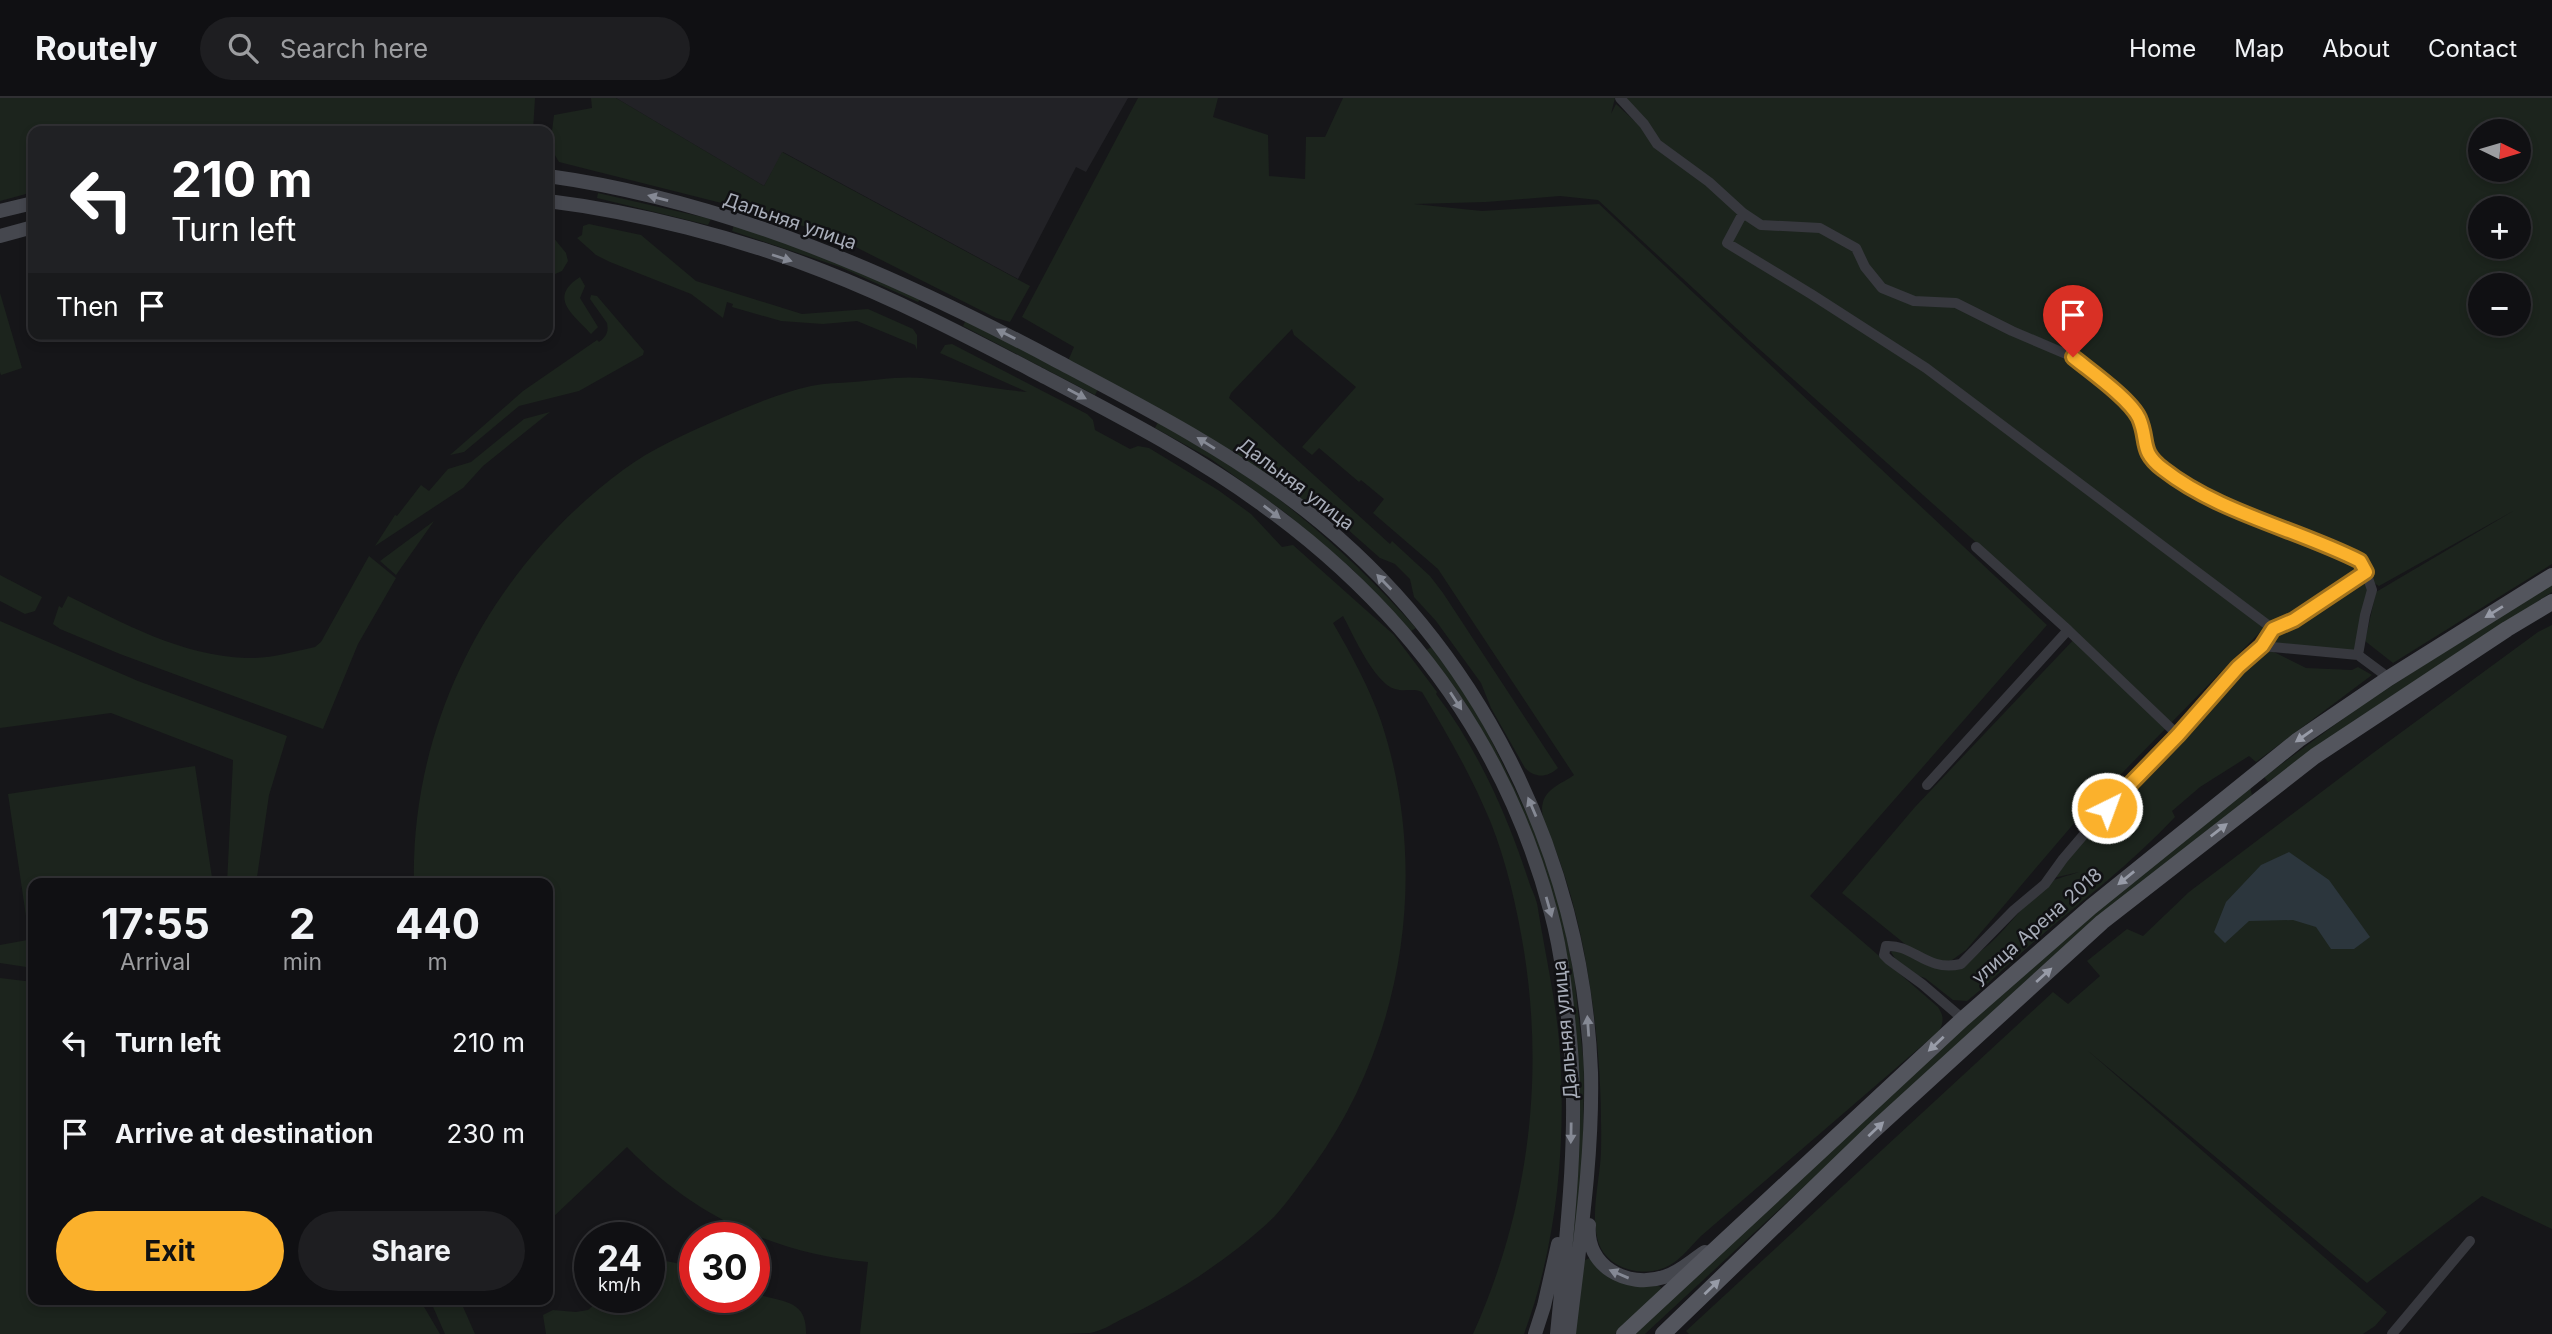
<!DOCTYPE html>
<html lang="en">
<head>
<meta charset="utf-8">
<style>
	body { margin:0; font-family:Inter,sans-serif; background:#1e1e21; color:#f1f3f6; height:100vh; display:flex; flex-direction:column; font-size:26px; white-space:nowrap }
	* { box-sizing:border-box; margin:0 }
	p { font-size:23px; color:#9c9da0 }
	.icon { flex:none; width:38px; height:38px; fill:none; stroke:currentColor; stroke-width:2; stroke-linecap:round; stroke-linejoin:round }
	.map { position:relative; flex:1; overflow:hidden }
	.panel { position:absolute; left:28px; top:780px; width:525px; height:427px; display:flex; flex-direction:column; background:#101013; border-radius:14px; box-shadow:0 4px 10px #0003,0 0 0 2px #303033 }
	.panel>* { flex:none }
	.banner { position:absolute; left:28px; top:28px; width:525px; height:214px; border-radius:14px; box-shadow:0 4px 10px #0003,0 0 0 2px #303033; background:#202124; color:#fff; overflow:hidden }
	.needle { width:46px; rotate:95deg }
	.buttons { position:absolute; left:2468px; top:21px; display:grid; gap:14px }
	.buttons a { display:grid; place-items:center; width:63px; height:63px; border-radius:50%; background:#101013; box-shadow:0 4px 10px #0003,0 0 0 2px #303033; font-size:35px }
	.speed { position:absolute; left:574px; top:1124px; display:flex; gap:14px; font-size:35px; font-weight:700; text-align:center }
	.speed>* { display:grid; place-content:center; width:91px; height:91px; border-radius:50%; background:#101013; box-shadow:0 4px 10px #0003,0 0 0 2px #303033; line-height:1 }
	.speed small { font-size:18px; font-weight:400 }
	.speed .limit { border:10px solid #d22; background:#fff; color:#111 }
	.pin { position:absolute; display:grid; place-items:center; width:60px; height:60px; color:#fff; margin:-72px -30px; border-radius:50% 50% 50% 0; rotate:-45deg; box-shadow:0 0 7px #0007 }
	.pin .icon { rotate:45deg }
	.me { position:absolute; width:77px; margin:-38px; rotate:42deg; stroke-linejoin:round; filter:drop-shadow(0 0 5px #0008) }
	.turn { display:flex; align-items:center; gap:24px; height:147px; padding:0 28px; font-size:32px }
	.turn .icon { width:91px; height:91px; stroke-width:2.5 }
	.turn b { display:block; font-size:49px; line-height:60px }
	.then { display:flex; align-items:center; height:66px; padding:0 28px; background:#0003; gap:14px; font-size:26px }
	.eta { display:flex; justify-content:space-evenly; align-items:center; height:119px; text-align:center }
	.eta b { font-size:42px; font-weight:700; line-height:49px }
	.action { display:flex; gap:14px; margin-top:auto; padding:14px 28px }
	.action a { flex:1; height:80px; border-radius:42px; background:#fbb12c; color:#111; font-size:28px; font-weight:700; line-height:80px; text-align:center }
	.action a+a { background:#1e1e21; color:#f1f3f6 }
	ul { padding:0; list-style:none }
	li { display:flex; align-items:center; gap:21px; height:91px; padding:0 28px }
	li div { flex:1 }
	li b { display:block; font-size:26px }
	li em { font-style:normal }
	header { display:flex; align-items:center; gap:42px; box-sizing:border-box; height:98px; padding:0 35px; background:#101013; border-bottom:2px solid #303033 }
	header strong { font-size:33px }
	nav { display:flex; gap:38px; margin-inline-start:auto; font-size:24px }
	.search { width:490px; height:63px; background:#1e1e21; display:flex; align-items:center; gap:18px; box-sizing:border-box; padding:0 24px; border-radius:38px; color:#9c9da0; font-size:26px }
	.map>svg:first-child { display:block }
	.built { fill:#222226 }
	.green { fill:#1c241d; fill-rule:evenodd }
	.water { fill:#2c363d }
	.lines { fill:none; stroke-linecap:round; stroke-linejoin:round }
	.street { stroke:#37383e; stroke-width:10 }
	.secondary { stroke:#45474e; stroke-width:14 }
	.primary { stroke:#53555d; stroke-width:16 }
	.oneway { fill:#858994 }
	.oneway2 { fill:#979ba7 }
	.route-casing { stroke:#a3731d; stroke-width:18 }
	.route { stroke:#fbb12c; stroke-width:12 }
	.labels { text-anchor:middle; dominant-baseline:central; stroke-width:5; stroke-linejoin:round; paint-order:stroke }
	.street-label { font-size:19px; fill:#a8adb9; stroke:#111114 }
</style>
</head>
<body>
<header>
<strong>Routely</strong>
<div class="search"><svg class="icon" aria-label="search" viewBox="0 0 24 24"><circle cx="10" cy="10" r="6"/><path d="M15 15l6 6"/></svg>Search here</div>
<nav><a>Home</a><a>Map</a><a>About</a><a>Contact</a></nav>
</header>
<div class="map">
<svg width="2552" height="1236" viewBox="0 0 2552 1236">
	<rect width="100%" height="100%" fill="#161619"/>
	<path class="built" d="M616,0H1128L1086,74L1076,69L1018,181L783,54L764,88Z"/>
	<path class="green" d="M0,0H535L533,33H33V94L0,103Z
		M591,0H616L764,88L782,54L1030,188L1010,224L996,220L830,136L749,112L559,64L550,49L554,17L592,10Z
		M1138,0H1218L1213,19L1268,37L1269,78L1305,81L1306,39H1325L1343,0H1615L1611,16L1616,6L1638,26L1624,0H2552V466L2393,565L2365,543L2376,494L2515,412L2379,488L2369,482L2358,557L2264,549L2306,570L2352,572L2358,569L2372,577L2256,664L2249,658L2200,689L2172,713L2175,719C2133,764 2083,802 2036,842C2012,862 1991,884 1967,903L1953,902L1925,880L1903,873L1891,854L1902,849L1910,850L1842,795L1915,709L2079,536L1749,242L1598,102L1560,98L1486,104L1414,106L1482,113L1599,106L2047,527L1810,798L1938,909C1944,918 1944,924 1939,933L1701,1138C1691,1148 1682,1160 1670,1167C1644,1182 1603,1171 1597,1139C1591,1112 1600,1081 1601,1054C1602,999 1599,944 1590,889C1583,840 1571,791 1553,745C1548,733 1539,717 1543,704C1547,690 1563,685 1574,677L1438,471L1373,415L1384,401L1361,382L1359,384L1319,350L1312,357L1302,349L1356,289L1294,237L1292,231L1231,295L1229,300L1390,446L1392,443L1430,478L1443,495L1558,670C1548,679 1536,681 1525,670L1491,610L1481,585L1436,523L1414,499L1410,481L1395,466L1380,460L1319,406L1313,411L1068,263L1074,249L1022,219ZM2480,33H2518V72H2480ZM2480,110H2518V149H2480ZM2480,187H2518V226H2480ZM2353,473L2360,477L2273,531L2049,781L2079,774C2068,778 2052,781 2043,788C2017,811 1985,867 1948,865L1966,852L2082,716L2260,534Z
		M598,95L711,121L708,127L597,100Z
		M589,126L641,137L696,183L802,216L868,211L913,231L917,237V252L915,247L857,223L823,226L781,223L732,209L733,206L727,204L723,220L691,196L610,164L596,157L577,140L582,137L583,128Z
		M734,127L787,145L922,199L918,204L840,169L732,133Z
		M548,133L566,155L568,163L562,173L548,179Z
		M580,179L585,188L580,200L598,229L591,236C574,217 547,200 580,179Z
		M0,195L22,270L1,277L0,274Z
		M591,197L597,198L644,253L643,257L579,293L519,308L464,354L450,357L523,293L597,242L599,244C606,239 609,234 607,225L590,201Z
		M967,220L1098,291L1095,297L963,228Z
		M952,246L1087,316L1093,322L1095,332L1130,351L1138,348L1149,350L1218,392L1251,416L1282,449L1293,447L1394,537L1437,594L1436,596C1477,650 1507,716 1528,781C1531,791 1537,801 1538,811C1545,855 1555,898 1559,942C1567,1039 1558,1144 1524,1236H1473C1527,1115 1545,985 1524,853C1517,810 1507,766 1491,725C1472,679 1448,637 1422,594C1413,590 1404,594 1395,591C1374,585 1353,536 1343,518L1333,525C1351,556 1369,589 1381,623C1430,771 1405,940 1314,1067C1301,1084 1289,1103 1274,1119C1256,1136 1235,1153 1215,1167C1185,1189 1154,1206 1120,1222C1111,1227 1101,1233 1090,1235C1070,1236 1045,1236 1025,1236C970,1236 915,1236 860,1236L868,1164C774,1156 693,1117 627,1049L551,1121L548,1117V786H414C410,623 493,468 623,372C651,351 685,336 717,322C747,309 779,295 811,288C825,285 839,285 853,284C875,282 900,278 922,280C957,283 992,291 1027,294L940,255L945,247Z
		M550,314L483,368L463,390L375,448L395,417L397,418L421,387L429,393L448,371L471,364L524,321Z
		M1158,324C1186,340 1214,356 1241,374C1306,418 1363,471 1416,530L1411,533L1353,472L1287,416L1211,361L1155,330Z
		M434,423L396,477L380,463Z
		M369,458L396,480L358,546L323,631L120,556L60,531L53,526L59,508L62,510L68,498C123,525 182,558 246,560C269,561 292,554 315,549L321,544Z
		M0,477L42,499L35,513L25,516L0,503Z
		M2552,484V494L2352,624L2268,684L2264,679L2359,609Z
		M0,523L138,583L287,638L269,697L256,786H227L233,662L111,615L0,630Z
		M2552,527V1131L2482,1098L2367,1185L2087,952L2387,1214L2375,1228L2363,1236H1689L1686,1233L2053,894L2068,906L2100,878L2087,863L2127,831L2143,838L2189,794L2373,655L2538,534Z
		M1431,549L1473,605L1533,728L1561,810L1574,877L1584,967L1583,1058L1565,1236L1579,990L1534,746L1425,553Z
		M195,668L213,786H33V817L26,818L8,696Z
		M2250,689L2252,697L2089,826L2042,868L1645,1236H1631L2043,856Z
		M33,841V870L0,865V847Z
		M0,880L33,884V1202H420L440,1236H0Z
		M1590,1160L1661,1189L1660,1195L1615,1236H1573L1582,1163Z
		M666,1163L695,1169V1199H754V1195C781,1205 807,1200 806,1236H546L543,1217L553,1212L576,1214L588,1212L603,1199L628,1201L629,1199H649V1168Z
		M430,1202H460L475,1236H445Z"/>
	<path class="water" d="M2289,754L2329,782L2370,839L2354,851H2331L2316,829L2293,822L2249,823L2225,845L2214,834L2226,804L2261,767Z"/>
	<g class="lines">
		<path class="street" d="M1620,0L1644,26L1657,46L1709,84L1743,115L1727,145L1811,196L1926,270L2273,531
			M1743,115L1761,127L1820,130L1856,150L1865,169L1882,190L1914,203L1956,205L2012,233L2073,259L2119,297L2139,319L2148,358L2164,372L2201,396L2342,453L2360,463L2366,474L2294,522L2273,531L2262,548L2238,569L2178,637L2121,693L2063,761L2045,786L2014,812L1961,866C1925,874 1914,846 1886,848L1884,857L1889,862L1922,886L1963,921
			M1976,449L2068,532L2178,637
			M2262,548L2358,557L2389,580
			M2358,557L2365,517L2372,492L2366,474
			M1927,687L2068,532
			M2392,1236L2470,1143"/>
		<path class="secondary" d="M548,78C728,103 898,178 1057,263C1142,308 1229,353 1305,412C1477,546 1583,756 1591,974C1593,1061 1579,1149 1569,1236
			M548,103C637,114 739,140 823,173C898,202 970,240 1041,277C1117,317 1195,357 1264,408C1406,511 1506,644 1551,815C1563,859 1567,907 1571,952C1578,1046 1566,1142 1557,1236
			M0,113L33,105
			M0,138L33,129
			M1589,1127C1585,1168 1627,1191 1664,1179C1679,1175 1692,1162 1705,1154
			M1535,1236L1544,1208L1558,1146"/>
		<path class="primary" d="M1624,1236L1963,921L2091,809L2298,642L2389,580L2552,478
			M1663,1236L1872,1034L2102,824L2315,658L2507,531L2552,504"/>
	</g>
	<defs><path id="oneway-solid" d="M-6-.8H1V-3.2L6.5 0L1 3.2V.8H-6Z" transform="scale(1.75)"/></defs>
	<g class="oneway">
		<use href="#oneway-solid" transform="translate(658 100) rotate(-165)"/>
		<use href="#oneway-solid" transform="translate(782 160) rotate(18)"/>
		<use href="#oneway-solid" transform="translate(1006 236) rotate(-153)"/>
		<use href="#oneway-solid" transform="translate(1077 296) rotate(28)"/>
		<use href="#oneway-solid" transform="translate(1206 345) rotate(-148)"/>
		<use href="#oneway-solid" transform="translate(1272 414) rotate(38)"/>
		<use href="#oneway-solid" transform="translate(1384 484) rotate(-134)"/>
		<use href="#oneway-solid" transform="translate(1456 603) rotate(57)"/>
		<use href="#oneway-solid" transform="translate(1532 709) rotate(-113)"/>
		<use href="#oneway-solid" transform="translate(1549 809) rotate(74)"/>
		<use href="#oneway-solid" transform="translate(1588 928) rotate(-94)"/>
		<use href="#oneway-solid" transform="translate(1571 1035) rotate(91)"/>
		<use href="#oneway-solid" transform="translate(1619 1176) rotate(-157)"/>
	</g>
	<g class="oneway2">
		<use href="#oneway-solid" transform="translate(2494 514) rotate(148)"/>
		<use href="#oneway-solid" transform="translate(2304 638) rotate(145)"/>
		<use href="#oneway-solid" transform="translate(2219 732) rotate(-38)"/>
		<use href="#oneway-solid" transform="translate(2126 780) rotate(141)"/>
		<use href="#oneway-solid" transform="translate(2044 877) rotate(-42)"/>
		<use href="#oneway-solid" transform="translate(1936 946) rotate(137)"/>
		<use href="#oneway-solid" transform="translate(1876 1031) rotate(-43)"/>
		<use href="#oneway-solid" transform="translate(1712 1189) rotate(-44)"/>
	</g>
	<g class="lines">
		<g class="route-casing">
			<path id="route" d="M2073,259C2090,273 2130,301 2139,320C2149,343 2139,353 2163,371C2219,415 2297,431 2360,463L2366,474L2294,522L2273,531L2262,548L2238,569L2178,637L2107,710"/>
		</g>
		<use href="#route" class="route"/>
	</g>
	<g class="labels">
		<g class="street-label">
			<text transform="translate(790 123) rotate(19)">Дальняя улица</text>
			<text transform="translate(1296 386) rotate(37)">Дальняя улица</text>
			<text transform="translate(2037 828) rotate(-41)">улица Арена 2018</text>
			<text transform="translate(1565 932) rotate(-95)">Дальняя улица</text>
		</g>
	</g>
</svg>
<div class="buttons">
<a><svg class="needle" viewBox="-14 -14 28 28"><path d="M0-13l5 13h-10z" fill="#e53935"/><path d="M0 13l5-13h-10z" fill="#9c9da0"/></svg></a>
<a>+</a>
<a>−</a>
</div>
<div class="speed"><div>24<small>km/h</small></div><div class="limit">30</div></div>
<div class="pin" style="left:2073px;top:259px;background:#d93025"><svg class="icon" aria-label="arrive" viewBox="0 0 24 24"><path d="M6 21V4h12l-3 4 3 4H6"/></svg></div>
<svg class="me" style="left:2107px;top:710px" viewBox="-20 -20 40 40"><circle r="17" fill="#fbb12c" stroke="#fff" stroke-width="3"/><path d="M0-11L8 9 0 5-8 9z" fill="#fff"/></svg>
<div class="banner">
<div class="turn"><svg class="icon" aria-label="left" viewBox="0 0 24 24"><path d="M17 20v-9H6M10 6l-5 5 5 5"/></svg><div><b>210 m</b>Turn left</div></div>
<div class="then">Then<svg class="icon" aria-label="arrive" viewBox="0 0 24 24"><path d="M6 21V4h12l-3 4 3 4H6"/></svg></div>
</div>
<section class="panel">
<div class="eta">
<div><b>17:55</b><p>Arrival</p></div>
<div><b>2</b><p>min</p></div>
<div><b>440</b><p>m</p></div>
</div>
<ul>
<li><svg class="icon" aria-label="left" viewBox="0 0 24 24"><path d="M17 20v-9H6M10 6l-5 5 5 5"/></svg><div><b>Turn left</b></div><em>210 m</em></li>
<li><svg class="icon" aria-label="arrive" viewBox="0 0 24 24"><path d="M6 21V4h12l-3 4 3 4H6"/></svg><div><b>Arrive at destination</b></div><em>230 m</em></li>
</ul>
<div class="action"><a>Exit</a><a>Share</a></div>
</section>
</div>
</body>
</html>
